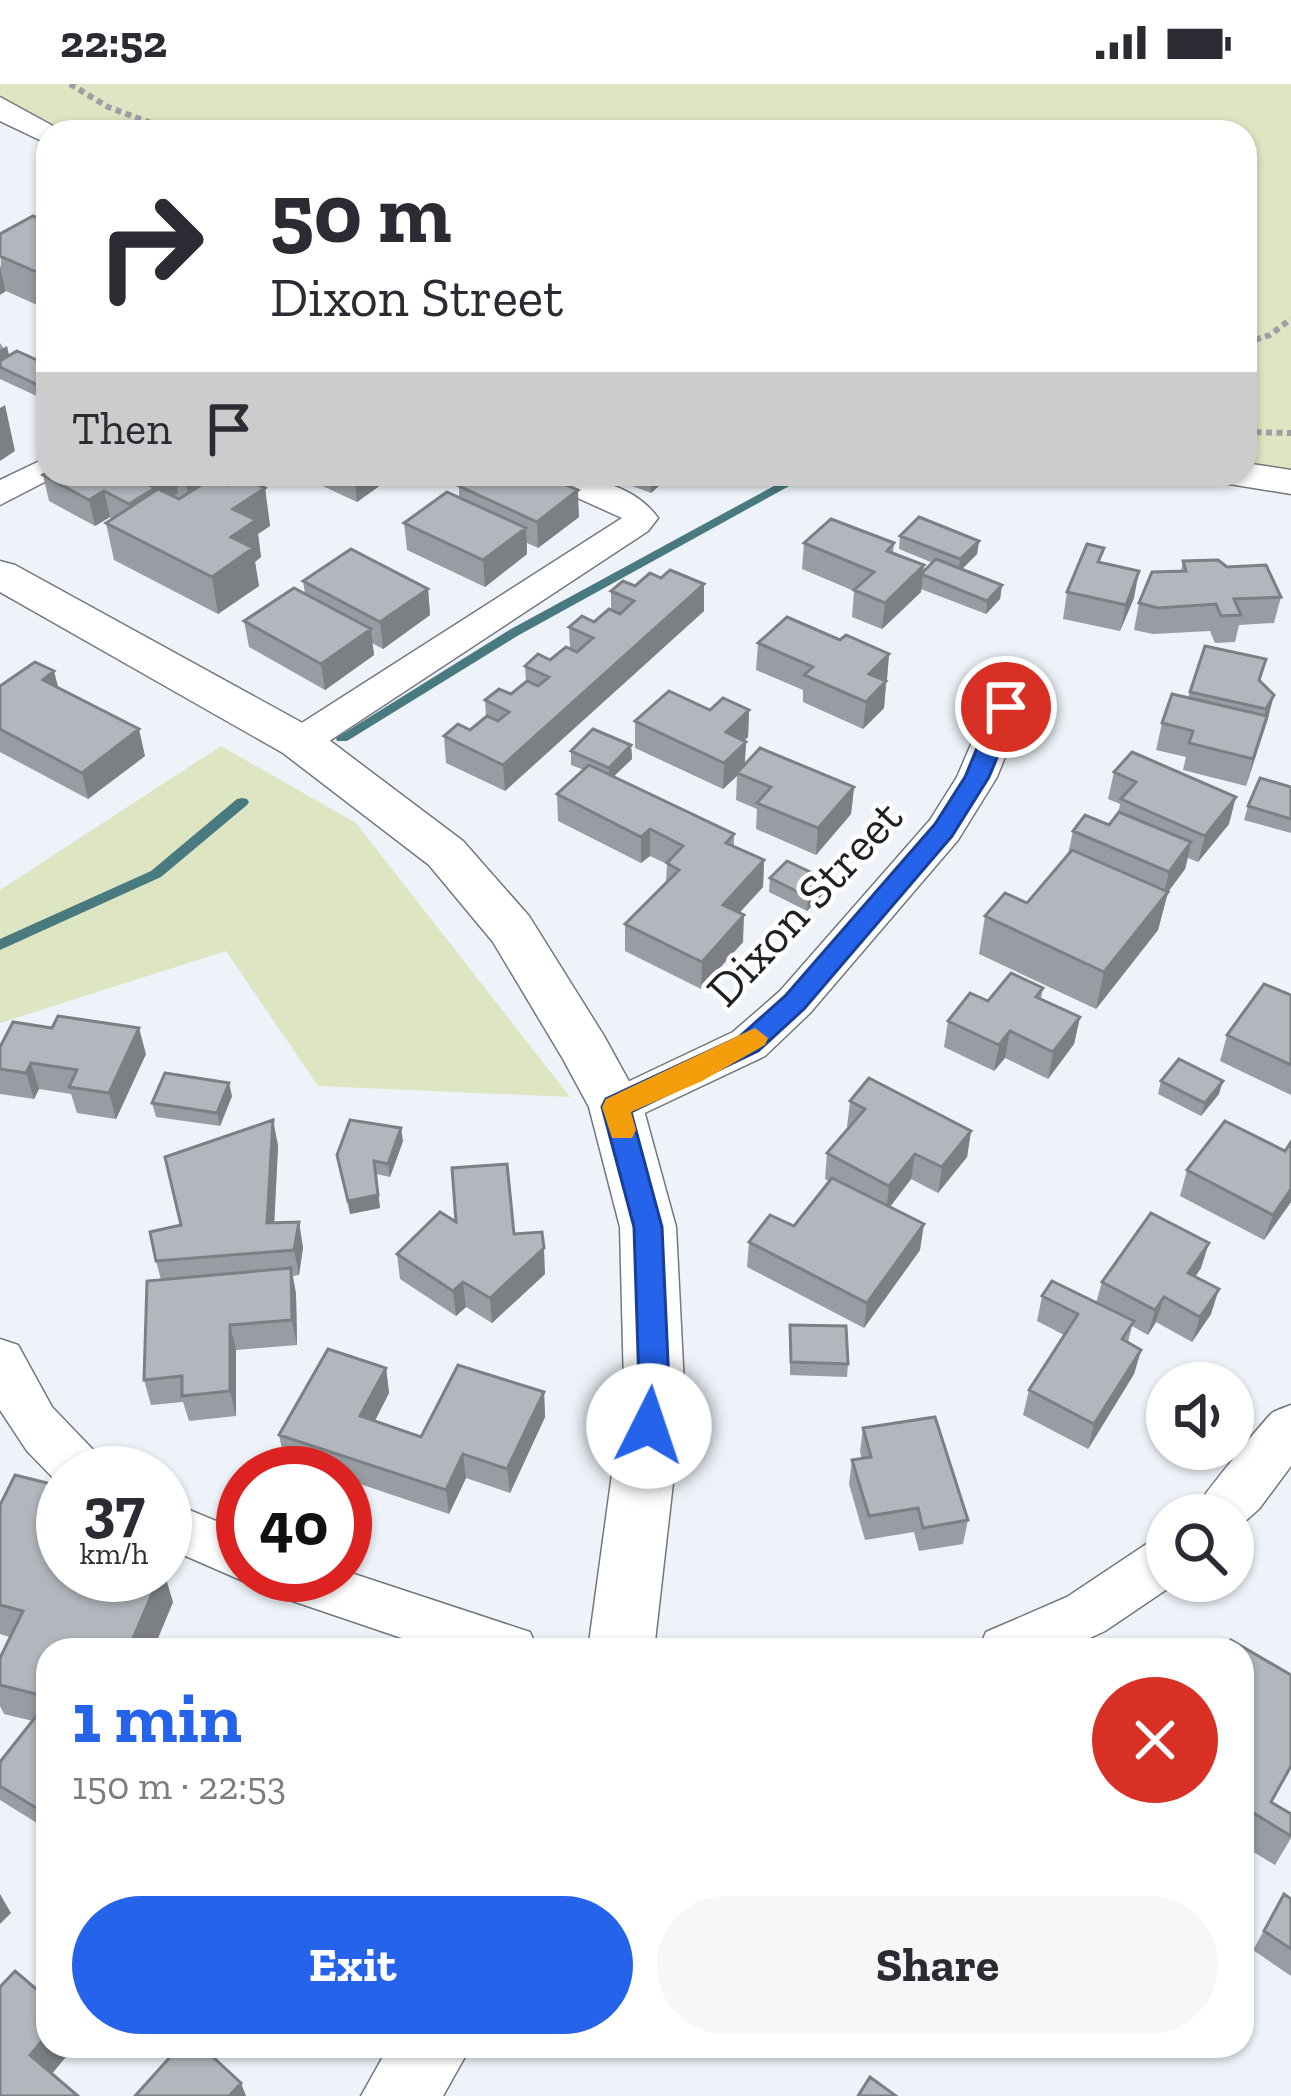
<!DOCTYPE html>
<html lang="en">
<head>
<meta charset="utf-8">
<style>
	body { margin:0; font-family:"Zilla Slab",serif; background:#f7f7f7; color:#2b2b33; height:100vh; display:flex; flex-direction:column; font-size:45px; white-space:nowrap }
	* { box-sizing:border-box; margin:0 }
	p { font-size:39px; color:#7c7c81 }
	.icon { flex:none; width:66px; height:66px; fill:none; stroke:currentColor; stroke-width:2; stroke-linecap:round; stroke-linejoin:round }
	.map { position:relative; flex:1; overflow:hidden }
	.drawer { position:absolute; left:36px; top:1554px; width:1218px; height:420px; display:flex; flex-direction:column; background:#fff; border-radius:36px; box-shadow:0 3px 9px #0004 }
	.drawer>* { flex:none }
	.guide { position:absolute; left:36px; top:36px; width:1221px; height:366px; border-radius:36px; box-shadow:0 3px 9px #0004; background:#fff; color:#2b2b33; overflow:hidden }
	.tools { position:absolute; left:1146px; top:1278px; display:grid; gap:24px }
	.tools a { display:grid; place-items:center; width:108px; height:108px; border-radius:50%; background:#fff; box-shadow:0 3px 9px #0004; font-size:60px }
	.speed { position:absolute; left:36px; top:1362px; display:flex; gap:24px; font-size:60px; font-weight:700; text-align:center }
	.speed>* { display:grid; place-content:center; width:156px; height:156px; border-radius:50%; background:#fff; box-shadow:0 3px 9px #0004; line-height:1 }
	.speed small { font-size:30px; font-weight:400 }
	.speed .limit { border:18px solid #d22; background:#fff; color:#111 }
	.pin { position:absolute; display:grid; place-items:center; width:102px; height:102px; color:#fff; margin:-51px; border:6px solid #fff; border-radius:50%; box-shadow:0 3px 12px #0007 }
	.me { position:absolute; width:132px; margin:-66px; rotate:4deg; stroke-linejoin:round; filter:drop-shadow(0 0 9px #0008) }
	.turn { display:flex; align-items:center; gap:42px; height:252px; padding:0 36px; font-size:54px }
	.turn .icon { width:156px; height:156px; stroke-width:2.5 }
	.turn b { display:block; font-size:84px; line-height:102px }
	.then { display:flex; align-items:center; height:114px; padding:0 36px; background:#0003; gap:24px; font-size:45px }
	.round { display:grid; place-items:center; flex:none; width:126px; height:126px; border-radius:63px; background:#f7f7f7 }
	.summary { display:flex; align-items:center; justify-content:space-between; height:204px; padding:0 36px }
	h1 { font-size:72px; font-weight:800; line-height:90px; color:#2563eb }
	.cta { display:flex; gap:24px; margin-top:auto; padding:24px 36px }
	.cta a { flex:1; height:138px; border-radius:72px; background:#2563eb; color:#fff; font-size:48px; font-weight:800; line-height:138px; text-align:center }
	.cta a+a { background:#f7f7f7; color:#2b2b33 }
	.status { display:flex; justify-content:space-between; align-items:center; height:84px; padding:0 60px; background:#fff; direction:ltr }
	.status svg { height:33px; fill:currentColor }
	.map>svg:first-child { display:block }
	.green { fill:#dee5c2 }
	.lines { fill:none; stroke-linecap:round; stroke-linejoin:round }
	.stream { fill:#497a80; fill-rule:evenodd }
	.minor-casing { stroke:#73787e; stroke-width:3 }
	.tertiary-casing { stroke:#73787e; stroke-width:3 }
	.path { stroke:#9ca0a5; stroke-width:6; stroke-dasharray:6 4.5; stroke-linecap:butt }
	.minor { fill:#fff; fill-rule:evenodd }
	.tertiary { fill:#fff; fill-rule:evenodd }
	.wall { fill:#989da3 }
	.shaded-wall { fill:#7c8084 }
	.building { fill:#b1b7bd; stroke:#7c8084; stroke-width:3 }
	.route { fill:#2563eb; stroke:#184099; stroke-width:3 }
	.slow { fill:#f59e0b }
	.labels { text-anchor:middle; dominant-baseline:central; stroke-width:9; stroke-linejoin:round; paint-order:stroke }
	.street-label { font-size:48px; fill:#1e2022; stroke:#fff }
</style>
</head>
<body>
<div class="status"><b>22:52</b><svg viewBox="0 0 49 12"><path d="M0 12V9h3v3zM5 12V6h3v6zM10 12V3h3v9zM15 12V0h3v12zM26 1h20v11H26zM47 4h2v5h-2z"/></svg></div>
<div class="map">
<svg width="1291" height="2012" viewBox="0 0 1291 2012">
	<rect width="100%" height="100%" fill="#edf3f9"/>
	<path class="green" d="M0,0H1291V398L1245,390V48H48L0,23Z
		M221,662L356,739L570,1013L318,1002L226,867L0,939V806Z"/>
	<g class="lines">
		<path class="stream" d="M796,390H811L519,551L347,657H337L336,654L511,545Z
			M242,714L247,715L249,718L247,721L161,793L0,866V855L151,787L237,715Z"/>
		<g class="minor-casing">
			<path id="minor" d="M48,373V390H60L0,421V396Z
				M535,390C577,390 632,397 658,434L648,447L314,667L300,671L286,667L280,658L286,649L622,434L540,397Z
				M1006,611L1020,614L1025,623L997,693L958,756L810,929L765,972L632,1035L616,1040L600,1035L593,1023L600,1011L733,948L780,907L930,736L957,693L987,623L992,614Z
				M0,1255L18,1261L52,1323L100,1373L108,1389H63V1404L27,1367L0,1326Z
				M1291,1321V1382L1259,1425L1233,1448V1431H1191C1195,1421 1264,1336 1272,1329C1275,1327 1288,1322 1291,1321Z
				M165,1416L243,1448V1491H258L243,1497L165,1463Z
				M1167,1452V1497H1179L1105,1547L1064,1566H978L986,1548L1067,1513L1148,1459Z
				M345,1487L530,1548L538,1566H437L266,1508L258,1491H345Z"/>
		</g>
		<g class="tertiary-casing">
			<path id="tertiary" d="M0,13L64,48H48V60L0,37Z
				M1245,379L1291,386V410L1223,399L1217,390H1245Z
				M0,477L15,481L317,647L463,757L529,832L604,952L643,1023L676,1143L684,1302L654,1566H588L624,1302L620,1143L589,1023L563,975L493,858L429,781L283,669L0,508Z
				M389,1962H471L443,2012H361Z"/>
		</g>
		<path class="path" d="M70,0L108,23L175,48
			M1245,259L1270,251L1291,235
			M1245,348L1291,349"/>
		<use href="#minor" class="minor"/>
		<use href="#tertiary" class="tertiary"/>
	</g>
	<path class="wall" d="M48,138V226L6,207L0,181L1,183L0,150Z
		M0,259L9,272L48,281L43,315L0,295Z
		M110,390H207L208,397L227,401L265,404L270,442L258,450L261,473L255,478L259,502L218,530L114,476L106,439L112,435L110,433L95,442L49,417L43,391L106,392Z
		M297,390H396L357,418Z
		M600,390H672L651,409Z
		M459,402L579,433L538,464L527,459V470L485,503L407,466L404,439L459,413Z
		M900,452L979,457L977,470L962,485L1002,501L1000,515L986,530L921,505V508L882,545L852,533L854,507L802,485L804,459H894L893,469L923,489L933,479L899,465Z
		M1183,477L1227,483L1281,513L1274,539L1239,541L1235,558L1215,559L1210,547L1153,550L1134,546L1139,519L1181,487Z
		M1101,479L1134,514L1120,547L1063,535L1067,508Z
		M661,494L704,500V527L505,707L446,679L444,652L470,646L486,633L485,616L511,610L526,598L525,582L550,576L570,564L569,543L594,538L611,526V507Z
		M303,497L428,505L430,531L383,565L372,559L374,571L325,606L249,563L244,537L305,510Z
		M840,556L889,570L884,624L863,645L803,618V606L756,586L758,559Z
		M1205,562L1266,575L1260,597L1274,611L1246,702L1183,686L1186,673L1156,666L1162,639L1188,614Z
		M0,602L58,604L145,672L88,715L0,668Z
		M710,626H749L748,653L743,657L746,658L745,681L854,703L851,730L816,771L756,745L757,725L736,716L737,692L723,705L635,664V637Z
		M631,661L632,675L613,693L734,750V762L764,776L763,803L739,829L743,858L701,905L625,867V840L666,798L667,780L650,772L641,779L558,737L557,710L584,686L571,681V667Z
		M1114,688L1229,740L1198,778L1188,774L1185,785L1168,808L1158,846L1096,925L979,870L985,832L1027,819L1068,770L1073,747L1109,741L1118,730L1120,720L1108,715Z
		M1291,703V749L1244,736L1248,722Z
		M770,794L824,809L807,827L769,808Z
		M1043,904L1041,915L1080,933L1074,960L1048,995L1005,974L994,987L944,963L948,937L988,917Z
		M1291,911V1011L1220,977L1227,951Z
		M0,963L146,970L116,1035L77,1029L71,1010L39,1005L34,1015L0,1010Z
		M1161,997L1219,1010L1201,1032L1158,1010Z
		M232,1012L220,1042L156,1033L152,1019Z
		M850,1017L971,1047L967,1073L938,1109L911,1095L890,1123L920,1166L864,1244L747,1183L749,1158L794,1142L829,1097L825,1095L827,1069L849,1044L847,1043Z
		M273,1036L278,1062L274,1139L303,1163L299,1191L293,1192L296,1210L297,1261L236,1266V1332L189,1337L183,1318L151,1321L144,1296L161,1196L156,1177L181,1141Z
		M403,1057L390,1093L376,1090L380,1124L350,1130L339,1084Z
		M1285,1067L1291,1118L1264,1156L1180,1112L1187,1086Z
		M456,1138L514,1150L545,1190L492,1239L466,1223L456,1232L400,1195L397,1170Z
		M1201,1184L1195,1193L1211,1230L1192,1258L1156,1238L1148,1251L1132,1242L1128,1258L1141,1266L1134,1290L1088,1365L1023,1331L1029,1306L1064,1251L1037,1237L1042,1212L1096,1219L1102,1198Z
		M790,1241L848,1280L847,1293L790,1291Z
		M386,1284L389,1309L375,1337L421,1353L544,1308L545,1333L510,1409L466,1394L449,1430L345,1395V1389H326L284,1375L279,1351Z
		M863,1344L968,1436L963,1460L919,1467L914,1448L865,1456L849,1400L852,1376L862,1375L860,1368Z
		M0,1421L63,1491L173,1518L153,1566H48V1746L0,1716V1678L33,1637L4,1630L0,1622V1574L10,1553L0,1550Z
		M1242,1566L1272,1719L1291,1754L1275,1781L1242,1761Z
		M1284,1810L1291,1815V1892L1253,1866Z"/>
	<path class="shaded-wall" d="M0,181L6,207L0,211Z
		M7,262L10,275L0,281V266Z
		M48,297V312L43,315L40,302Z
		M5,321L15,367L0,377V324Z
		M162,390H175L178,409L159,421L134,447L129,420L147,399Z
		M184,390H207L209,402L189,414Z
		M356,390H396L357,418L354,391Z
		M651,390H672L651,409Z
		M265,404L270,442L258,450L261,473L255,478L259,502L218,530L212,493L231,453L233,425Z
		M578,406L579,433L538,464L537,438Z
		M104,407L110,433L95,442L89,416Z
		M526,444L527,470L485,503L483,476Z
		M979,457L977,470L958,489L960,475Z
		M924,481L921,508L882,545L885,519Z
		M1139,487L1134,514L1120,547L1126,521Z
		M704,500V527L505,707L503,681Z
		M1002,501L1000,515L986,530L987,517Z
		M428,505L430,531L383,565L380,538Z
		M371,545L374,571L325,606L321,580Z
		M889,570L887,596L866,616L869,590Z
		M54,587L61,614L43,596Z
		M886,597L884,624L863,645L866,618Z
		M1274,611L1267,638L1246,702L1266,625Z
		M749,626L748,653L725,675L726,648Z
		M139,645L145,672L88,715L82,689Z
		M746,658L744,685L737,689V692L723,705L724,679Z
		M631,661L632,675L609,697V684Z
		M854,703L851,730L816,771L818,744Z
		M1236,713L1229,740L1198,778L1205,752Z
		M650,745V772L641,779V753Z
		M1191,758L1185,785L1168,808L1158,846L1096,925L1104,888L1163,814L1169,788Z
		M764,776L763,803L722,848L723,821Z
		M825,795L824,809L807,827L808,813Z
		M744,831L743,858L701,905L702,878Z
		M1080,933L1074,960L1048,995L1053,968Z
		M139,944L146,970L116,1035L109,1009Z
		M1010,947L1005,974L994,987L999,961Z
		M31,979L39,1005L34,1015L26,989Z
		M1223,997L1219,1010L1201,1032L1205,1019Z
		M229,999L232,1012L220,1042L217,1029Z
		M273,1036L278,1062L273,1165L267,1139Z
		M401,1044L403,1057L390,1093L388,1080Z
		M971,1047L967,1073L938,1109L942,1083Z
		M915,1070L911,1095L886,1128L889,1102Z
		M374,1077L380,1124L350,1130L348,1117Z
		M1291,1105V1118L1264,1156L1273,1131Z
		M299,1138L303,1163L299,1191L294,1166Z
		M924,1140L920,1166L864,1244L867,1219Z
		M1209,1159L1201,1184L1181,1214L1188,1189Z
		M544,1164L545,1190L492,1239L490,1214Z
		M291,1184L296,1210L297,1261L292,1236Z
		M463,1198L466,1223L456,1232L453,1207Z
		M1219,1205L1211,1230L1192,1258L1200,1233Z
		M1164,1213L1156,1238L1148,1251L1155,1226Z
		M230,1241L236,1266V1332L230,1307Z
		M1141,1266L1134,1290L1088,1365L1094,1340Z
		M386,1284L389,1309L364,1357L360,1332Z
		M544,1308L545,1333L510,1409L507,1385Z
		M463,1370L466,1394L449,1430L446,1406Z
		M160,1491H165L173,1518L153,1566H128Z
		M0,1810L11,1829L0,1840Z
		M48,1950V1962H75L46,1997L30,1971Z
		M241,1999L246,2012H229Z"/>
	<path class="building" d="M33,132L48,138V193L0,172V150Z
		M17,267L48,281V297L40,302L0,283V277Z
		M48,388V390H101L106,392L110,390H162L147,399L155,404L129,420L104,407L89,416L43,391Z
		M475,390H541L578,406L537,438L459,402Z
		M240,392L265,404L233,425L256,436L231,453L253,464L212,493L106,439L158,405L179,415L212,394L227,401Z
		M447,408L526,444L483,476L404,439Z
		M919,433L979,457L960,475L900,452Z
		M831,435L894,459L887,467L924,481L885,519L854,506L874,488L804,459Z
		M1087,460L1104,464L1098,478L1139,487L1126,521L1067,508Z
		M351,465L428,505L380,538L303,497Z
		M936,475L1002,501L987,517L921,490Z
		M1218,476L1227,483L1266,481L1281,513L1234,515L1241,531L1221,532L1216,520L1158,524L1139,519L1152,488L1186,487L1183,477Z
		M670,486L704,500L503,681L444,652L458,640L470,646L487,632L498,637L509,628L485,616L499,605L511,610L527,597L538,602L549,593L525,582L538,570L550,576L566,563L577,568L593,554L569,543L582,532L594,538L609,525L620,530L634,517L611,507L623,497L635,502L650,489L661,494Z
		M294,504L371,545L321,580L244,537Z
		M787,533L840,556L846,551L889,570L869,590L886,597L866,618L804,591L813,583L758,559Z
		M1205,562L1266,575L1259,596L1274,611L1266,625L1190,608Z
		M35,578L54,587L43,596L139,645L82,689L0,645V602Z
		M669,607L710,626L723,614L749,626L726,648L746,658L724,679L635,637Z
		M1172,610L1267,632L1253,675L1189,659L1193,647L1162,639Z
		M593,645L631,661L609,684L571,667Z
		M760,664L854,703L818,744L757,719L771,703L737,689Z
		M1132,668L1236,713L1205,752L1121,715L1136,698L1114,688Z
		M589,681L734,750L726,759L764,776L723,821L744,831L702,878L625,840L679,786L667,779L683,762L650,745L641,753L557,710Z
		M1260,694L1291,703V735L1248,722Z
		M1119,728L1191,758L1169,788L1073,747L1085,731L1109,741Z
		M1072,766L1168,808L1104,888L985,832L1005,809L1027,819Z
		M787,777L825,795L808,813L770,794Z
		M1011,889L1043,904L1036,913L1080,933L1053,968L1010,947L999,961L948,937L970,909L988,917Z
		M1264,900L1291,911V981L1227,951Z
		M58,932L139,944L109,1009L69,1003L77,986L31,979L26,989L0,985V963L13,938L52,944Z
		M1179,975L1223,997L1205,1019L1161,997Z
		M165,989L229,999L217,1029L152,1019Z
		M869,994L971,1047L942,1083L915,1070L889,1102L827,1069L865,1025L850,1017Z
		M273,1036L267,1139L299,1138L294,1166L156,1177L150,1148L181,1141L165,1073Z
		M350,1036L401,1044L388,1080L374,1077L378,1111L348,1117L337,1071Z
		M1225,1037L1285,1067L1291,1058V1105L1273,1131L1187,1086Z
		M507,1080L514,1150L542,1148L544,1164L490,1214L463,1198L453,1207L397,1170L440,1128L456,1138L452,1084Z
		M832,1094L924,1140L867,1219L749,1158L770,1131L794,1142Z
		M1151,1129L1209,1159L1188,1189L1219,1205L1200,1233L1164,1213L1155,1226L1102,1198Z
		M291,1184L292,1236L230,1241V1307L182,1312V1292L144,1296L147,1197Z
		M1052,1197L1134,1237L1122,1255L1141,1266L1094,1340L1029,1306L1078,1230L1042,1212Z
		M790,1241L846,1242L848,1280L791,1278Z
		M328,1265L386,1284L360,1332L421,1353L458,1281L544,1308L507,1385L463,1370L446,1406L279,1351Z
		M935,1333L968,1436L923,1444L918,1424L869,1432L852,1376L871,1373L863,1344Z
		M15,1391L63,1403V1491H160L128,1566H48V1613L0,1601V1574L23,1527L0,1521V1421Z
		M1231,1556L1291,1591V1682L1271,1718L1291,1730V1752L1242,1722V1566H1225Z
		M45,1621L48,1622V1731L0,1702V1678Z
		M1284,1810L1291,1815V1865L1264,1847Z
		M15,1887L48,1915V1950L30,1971L78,2012H0V1903Z
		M180,1962H201L241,1999L229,2012H135Z
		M870,1993L896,2012H858Z"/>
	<path class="route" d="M1006,616L1018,623L989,693L952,752L804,925L758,967L631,1028L662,1143L669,1301L660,1351L649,1355L638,1351L634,1342L639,1301L634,1143L602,1023L606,1015L739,953L786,911L935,740L965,693L994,623Z"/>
	<path class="slow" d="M755,944L768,954L765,961L702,997L631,1028L636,1046L632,1054H612L602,1023L606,1015Z"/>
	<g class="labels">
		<g class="street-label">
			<text transform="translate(804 819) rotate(-47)">Dixon Street</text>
		</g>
	</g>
</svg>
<div class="tools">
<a><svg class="icon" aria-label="sound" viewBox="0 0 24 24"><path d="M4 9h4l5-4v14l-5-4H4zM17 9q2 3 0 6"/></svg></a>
<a><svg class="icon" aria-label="search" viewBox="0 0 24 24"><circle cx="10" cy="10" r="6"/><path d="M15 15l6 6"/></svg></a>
</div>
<div class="speed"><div>37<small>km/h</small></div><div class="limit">40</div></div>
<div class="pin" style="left:1006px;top:623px;background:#d93025"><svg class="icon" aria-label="arrive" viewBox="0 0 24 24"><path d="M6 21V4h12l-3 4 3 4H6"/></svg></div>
<svg class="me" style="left:649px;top:1342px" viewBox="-20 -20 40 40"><circle r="19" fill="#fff"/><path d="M0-13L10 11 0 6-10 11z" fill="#2563eb"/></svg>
<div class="guide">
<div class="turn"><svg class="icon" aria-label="right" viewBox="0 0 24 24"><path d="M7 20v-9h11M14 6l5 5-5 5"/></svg><div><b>50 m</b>Dixon Street</div></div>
<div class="then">Then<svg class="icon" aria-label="arrive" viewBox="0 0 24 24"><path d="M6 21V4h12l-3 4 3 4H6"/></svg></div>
</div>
<section class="drawer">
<div class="summary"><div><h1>1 min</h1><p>150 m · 22:53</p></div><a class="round" style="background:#d93025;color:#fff"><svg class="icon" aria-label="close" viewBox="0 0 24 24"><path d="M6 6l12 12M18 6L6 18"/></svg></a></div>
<div class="cta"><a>Exit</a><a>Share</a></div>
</section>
</div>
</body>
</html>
